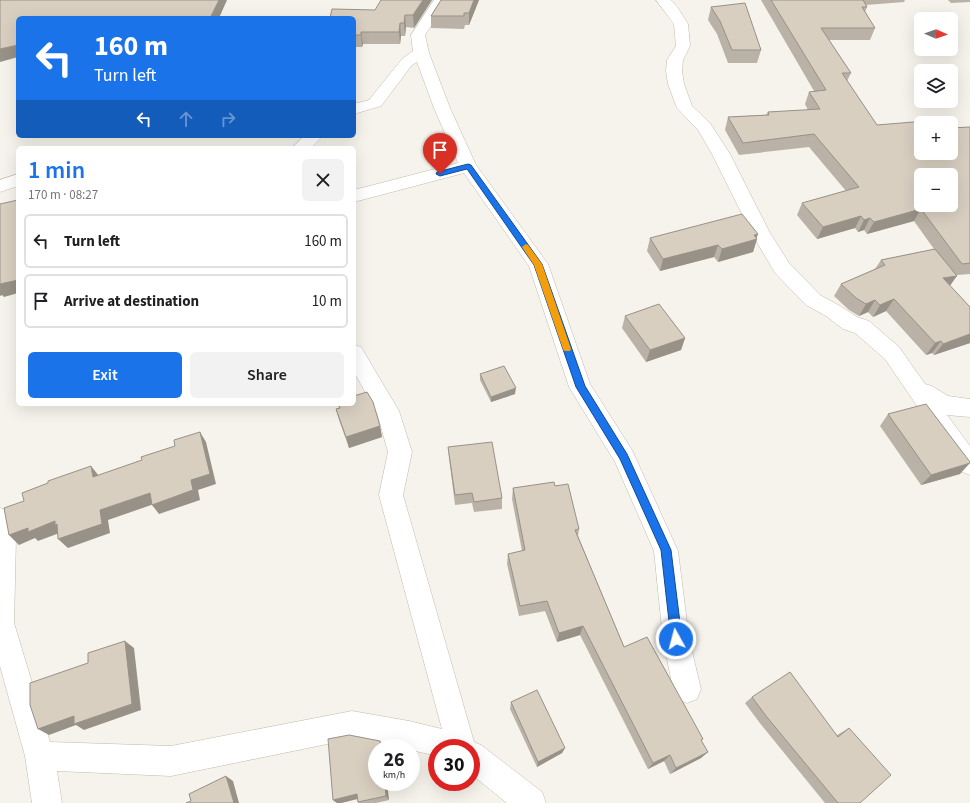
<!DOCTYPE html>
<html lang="en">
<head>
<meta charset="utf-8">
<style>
	body { margin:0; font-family:"Source Sans 3",sans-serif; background:#f2f2f2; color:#202124; height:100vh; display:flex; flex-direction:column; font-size:15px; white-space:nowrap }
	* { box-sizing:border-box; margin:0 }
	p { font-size:13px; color:#757577 }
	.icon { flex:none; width:22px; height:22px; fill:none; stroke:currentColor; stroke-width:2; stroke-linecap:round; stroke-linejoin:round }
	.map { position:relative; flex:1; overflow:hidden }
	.sheet { position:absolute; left:16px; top:146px; width:340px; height:260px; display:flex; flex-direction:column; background:#fff; border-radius:6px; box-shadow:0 4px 16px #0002 }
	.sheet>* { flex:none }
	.guide { position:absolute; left:16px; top:16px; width:340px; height:122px; border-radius:6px; box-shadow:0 4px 16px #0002; background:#1a73e8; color:#fff; overflow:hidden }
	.needle { width:26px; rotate:92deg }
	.fabs { position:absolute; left:914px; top:12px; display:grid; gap:8px }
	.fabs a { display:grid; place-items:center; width:44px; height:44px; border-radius:6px; background:#fff; box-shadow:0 4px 16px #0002; font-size:20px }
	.speed { position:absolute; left:368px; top:739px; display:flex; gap:8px; font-size:20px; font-weight:700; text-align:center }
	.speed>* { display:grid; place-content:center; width:52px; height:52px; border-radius:50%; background:#fff; box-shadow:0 4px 16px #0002; line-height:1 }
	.speed small { font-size:10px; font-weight:400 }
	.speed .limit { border:6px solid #d22; background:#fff; color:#111 }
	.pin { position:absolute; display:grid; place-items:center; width:34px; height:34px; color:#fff; margin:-41px -17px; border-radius:50% 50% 50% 0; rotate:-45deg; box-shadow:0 0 4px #0007 }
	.pin .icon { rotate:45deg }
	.me { position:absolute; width:44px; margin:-22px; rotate:353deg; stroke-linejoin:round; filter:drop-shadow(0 0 3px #0008) }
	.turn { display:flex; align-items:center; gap:14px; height:84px; padding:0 12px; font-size:18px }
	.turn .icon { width:52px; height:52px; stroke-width:2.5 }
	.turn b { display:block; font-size:28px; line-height:34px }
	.lanes { display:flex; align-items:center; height:38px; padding:0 12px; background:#0003; justify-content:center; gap:20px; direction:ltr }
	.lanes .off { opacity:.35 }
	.round { display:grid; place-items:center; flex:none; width:42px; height:42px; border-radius:6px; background:#f2f2f2 }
	.head { display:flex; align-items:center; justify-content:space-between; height:68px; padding:0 12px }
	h1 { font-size:24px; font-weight:600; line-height:30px; color:#1a73e8 }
	.button { display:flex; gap:8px; margin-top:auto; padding:8px 12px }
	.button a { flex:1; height:46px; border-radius:6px; background:#1a73e8; color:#fff; font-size:16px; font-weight:600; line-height:46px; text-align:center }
	.button a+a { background:#f2f2f2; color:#202124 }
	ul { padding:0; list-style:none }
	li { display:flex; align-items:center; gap:12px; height:54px; margin:0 8px 6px; padding:0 4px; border:2px solid #e0e0e0; border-radius:6px }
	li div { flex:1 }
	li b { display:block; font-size:15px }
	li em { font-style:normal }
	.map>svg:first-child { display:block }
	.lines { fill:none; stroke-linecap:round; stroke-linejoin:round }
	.minor-casing { stroke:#c2bbae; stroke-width:1 }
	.minor { fill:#fff; fill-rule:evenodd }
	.wall { fill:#bab2a6 }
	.shaded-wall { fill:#979187 }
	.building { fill:#d8cfc1; stroke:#979187; fill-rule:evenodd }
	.route { fill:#1a73e8; stroke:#114b97 }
	.slow { fill:#f59e0b }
</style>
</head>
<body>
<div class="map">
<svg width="970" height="803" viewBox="0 0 970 803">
	<rect width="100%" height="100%" fill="#f6f3ec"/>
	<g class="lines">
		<g class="minor-casing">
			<path id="minor" d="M434,0H448L425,35L429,53L450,108L476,165L548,264L590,384L632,450L678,551L689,639L701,689L697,699L687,703L677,699L673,689L663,639L654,551L615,462L569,387L529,266L464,173L354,202V190L458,163L434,108L417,62L412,65L381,106L354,114V104L369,100L402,59L413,51L411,35Z
				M656,0H671L678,8L688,24L690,46L683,60L682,71L684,84L692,106L710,123L730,154L770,233L789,263L820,295L840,306L857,317L869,321L899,347L925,384L932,386L948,396L970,399V417L947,415L970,446V475L962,472L885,359L855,333L843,329L826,316L806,305L775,273L752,234L712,154L698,130L677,108L668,84L666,71L667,60L676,46L674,24Z
				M304,136H323L311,148H292Z
				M18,174V186L0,192V180Z
				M354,345L361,347L399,411L412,452L403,495L474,742L481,745L542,792L546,803H507L471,774V748H437V756L411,750V748H402L352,739L171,776L57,771L62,803H32L25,756L0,666V508L9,511L16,537L14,623L50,742L171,746L352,711L409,721L442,729L379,495L388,452L377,413L354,372Z"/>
		</g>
		<use href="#minor" class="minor"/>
	</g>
	<path class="wall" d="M432,0L414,28L406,27L405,36H401L400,44H363L362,47H354V18L375,10Z
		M441,0H479L469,25H465L464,29L431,28V16Z
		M761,0H905L904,2L866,5L867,7L865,12L875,28L870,40H829L851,73L847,81L877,125L921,153L970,127V274L957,275L950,286L970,307V343L934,355L932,353L926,355L886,311L873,317L868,312L859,316L849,310L834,296L841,284L875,269L881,260L934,249L914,221L867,234L864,230L858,232L855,228L817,239L797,215L802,203L846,191L809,147L739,155L725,130L728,117L766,115L768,112L808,110L805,104L809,92L814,91Z
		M948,0H970V2L951,3Z
		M711,7L761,50L757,63H728L717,34L708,20Z
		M650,238H757V239L753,252L718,262L714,257L660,271L647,251Z
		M625,316L685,338L681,350L646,362L622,328Z
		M480,374L515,394L491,402L480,380Z
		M338,404L380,426L382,437L349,448L339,420L336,409L339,408Z
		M888,414L960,474L921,485L880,426Z
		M448,447L502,498V509L474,512L472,503L455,505L449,458Z
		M555,486L579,529L578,536L624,647L703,739L701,740L708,752L701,758L670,774L664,761L648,769L580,635L557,642L545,611L519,616L507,564L508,554L522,551L512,499L513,488Z
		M752,697L837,735L849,728L860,803H825L759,722L745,703Z
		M511,702L565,748L562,753L537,767L510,709Z
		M380,741L383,746V748H377L389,800L376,803H358V802L357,799L341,803H337L333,800Z"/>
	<path class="shaded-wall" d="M219,0H227L219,18H210Z
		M423,0H432L414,28L413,15Z
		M474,0H479L469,25V13Z
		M405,15L406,27L405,36L404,23Z
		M400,23L401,36L400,44L399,32Z
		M361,32L363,44L362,47L361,35Z
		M18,45V57L0,62V49Z
		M921,209L914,221L867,234L874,222Z
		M861,216L855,228L817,239L823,227Z
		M870,218L864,230L858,232L864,220Z
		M354,225L356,234H354Z
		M758,234L756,240L757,239L753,252L718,262L722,249L754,235Z
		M718,245L714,257L660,271L663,259Z
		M957,276L948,288L943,278Z
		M18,280V293L4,297L2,295L0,296V284Z
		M894,299L886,311L873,317L880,305Z
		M875,300L868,312L859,316L866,304Z
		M970,334V343L934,355L943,344Z
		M685,338L681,350L646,362L650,350Z
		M941,341L932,353L926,355L935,343Z
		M516,388L515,394L491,402V397Z
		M380,426L382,437L349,448L346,437Z
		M200,432L206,442L216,484L198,490L200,500L159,514L152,505L191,480Z
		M970,463L960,474L921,485L931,475Z
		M91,466L99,476L93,477Z
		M150,493L157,503L108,520L110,533L68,548L58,539L100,510Z
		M55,521L62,532L38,541L35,538L19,545L9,535L28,528Z
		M583,626L580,635L557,642L559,633Z
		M125,641L134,648L141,710L84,730L76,725L49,735L38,729Z
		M380,741L383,746V748H381Z
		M565,748L562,753L537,767L538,762Z
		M708,752L701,758L670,774L676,768Z
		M670,755L664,761L648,769L653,763Z
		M226,776L233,781L239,803H234Z
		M385,782H387L389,800L386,796Z
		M357,794L361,798L341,803H337L333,800Z"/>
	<path class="building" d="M0,0H219L210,18H18V45L0,49Z
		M381,0H423L413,15H405L404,23H400L399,32H361V35H354V18H330L332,9L375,10Z
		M441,0H474L469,13H464V16H431Z
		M771,0H863L867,7H862L875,28H821L851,73H842L877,125L938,120L940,123H921V153H951V128L970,127V263L962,264L921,209L874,222L870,218L864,220L861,216L823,227L802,203L859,187L814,134L743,143L728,117L769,115L768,112L820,109L809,92L826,90ZM921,175H951V205H921Z
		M745,3L761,50H732L720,21L711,7Z
		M18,200V280L0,284V204Z
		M742,214L758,234L754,235L757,239L722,249L718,245L663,259L650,238Z
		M935,249L957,276L943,278L970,307V334L943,344L941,341L935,343L894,299L880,305L875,300L866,304L856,298L841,284L885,265L881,260Z
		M659,304L685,338L650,350L625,316Z
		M504,366L516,388L491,397L480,374Z
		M367,392L373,402L380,426L346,437L336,409L340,408L338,404H354V396Z
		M926,404L970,462V463L931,475L888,414Z
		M200,432L210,474L191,480L193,490L152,505L150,493L100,510L102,524L58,539L57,524L55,525V521L28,532V528L9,535L4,508L24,501L22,493L48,483V481L91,466L93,477L142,460L141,457L175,446L174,440Z
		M492,442L502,498L474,502L472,493L455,495L448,447Z
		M554,482L555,486L568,484L579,529L575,530L624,647L647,637L703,739L701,740L708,752L676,768L670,755L653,763L583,626L559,633L547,601L520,606L508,554L525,550L513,488Z
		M125,641L132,704L74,724V716L38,729L30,705V683L88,663V653Z
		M790,672L838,737L849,728L891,775L860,803H838L766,716L752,697Z
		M537,690L565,748L538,762L511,702Z
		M349,735L380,741L381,748H377V782H385L386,796L358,802L357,794L333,800L328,739Z
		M226,776L234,803H186L191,801L189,794Z"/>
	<path class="route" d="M468,164L471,165L542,264L585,386L627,454L671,550L682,639L680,643L676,645L672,643L671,639L661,550L620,459L576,387L534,265L467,169L440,176L436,174L437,172Z"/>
	<path class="slow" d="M526,244L528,245L542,264L571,349L570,351H564L563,349L534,265L522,247Z"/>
</svg>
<div class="fabs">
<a><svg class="needle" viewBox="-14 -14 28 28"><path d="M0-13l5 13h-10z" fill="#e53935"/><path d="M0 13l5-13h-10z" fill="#757577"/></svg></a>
<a><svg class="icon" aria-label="layers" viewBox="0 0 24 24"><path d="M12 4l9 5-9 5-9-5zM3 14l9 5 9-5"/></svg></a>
<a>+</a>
<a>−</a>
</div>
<div class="speed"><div>26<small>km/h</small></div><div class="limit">30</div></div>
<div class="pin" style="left:440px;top:174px;background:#d93025"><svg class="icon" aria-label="arrive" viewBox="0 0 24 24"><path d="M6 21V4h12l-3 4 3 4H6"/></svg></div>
<svg class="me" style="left:676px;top:639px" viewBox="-20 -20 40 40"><circle r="17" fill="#1a73e8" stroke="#fff" stroke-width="3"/><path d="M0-11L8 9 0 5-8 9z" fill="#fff"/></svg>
<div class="guide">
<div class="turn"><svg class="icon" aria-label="left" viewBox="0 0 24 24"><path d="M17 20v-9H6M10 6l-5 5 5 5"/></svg><div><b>160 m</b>Turn left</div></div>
<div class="lanes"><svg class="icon" aria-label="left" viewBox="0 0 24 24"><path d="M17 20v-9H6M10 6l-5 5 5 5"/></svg><svg class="icon off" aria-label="ahead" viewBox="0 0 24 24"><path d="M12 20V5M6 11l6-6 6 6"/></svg><svg class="icon off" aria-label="right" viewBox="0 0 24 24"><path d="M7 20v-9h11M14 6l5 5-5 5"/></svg></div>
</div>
<section class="sheet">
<div class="head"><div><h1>1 min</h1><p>170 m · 08:27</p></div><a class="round"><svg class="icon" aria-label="close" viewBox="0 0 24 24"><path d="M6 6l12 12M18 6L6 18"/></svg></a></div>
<ul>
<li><svg class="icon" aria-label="left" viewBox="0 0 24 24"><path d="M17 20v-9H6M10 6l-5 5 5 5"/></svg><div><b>Turn left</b></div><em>160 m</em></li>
<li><svg class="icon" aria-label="arrive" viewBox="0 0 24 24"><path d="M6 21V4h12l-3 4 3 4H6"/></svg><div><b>Arrive at destination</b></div><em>10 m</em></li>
</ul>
<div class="button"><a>Exit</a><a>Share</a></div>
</section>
</div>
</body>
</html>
